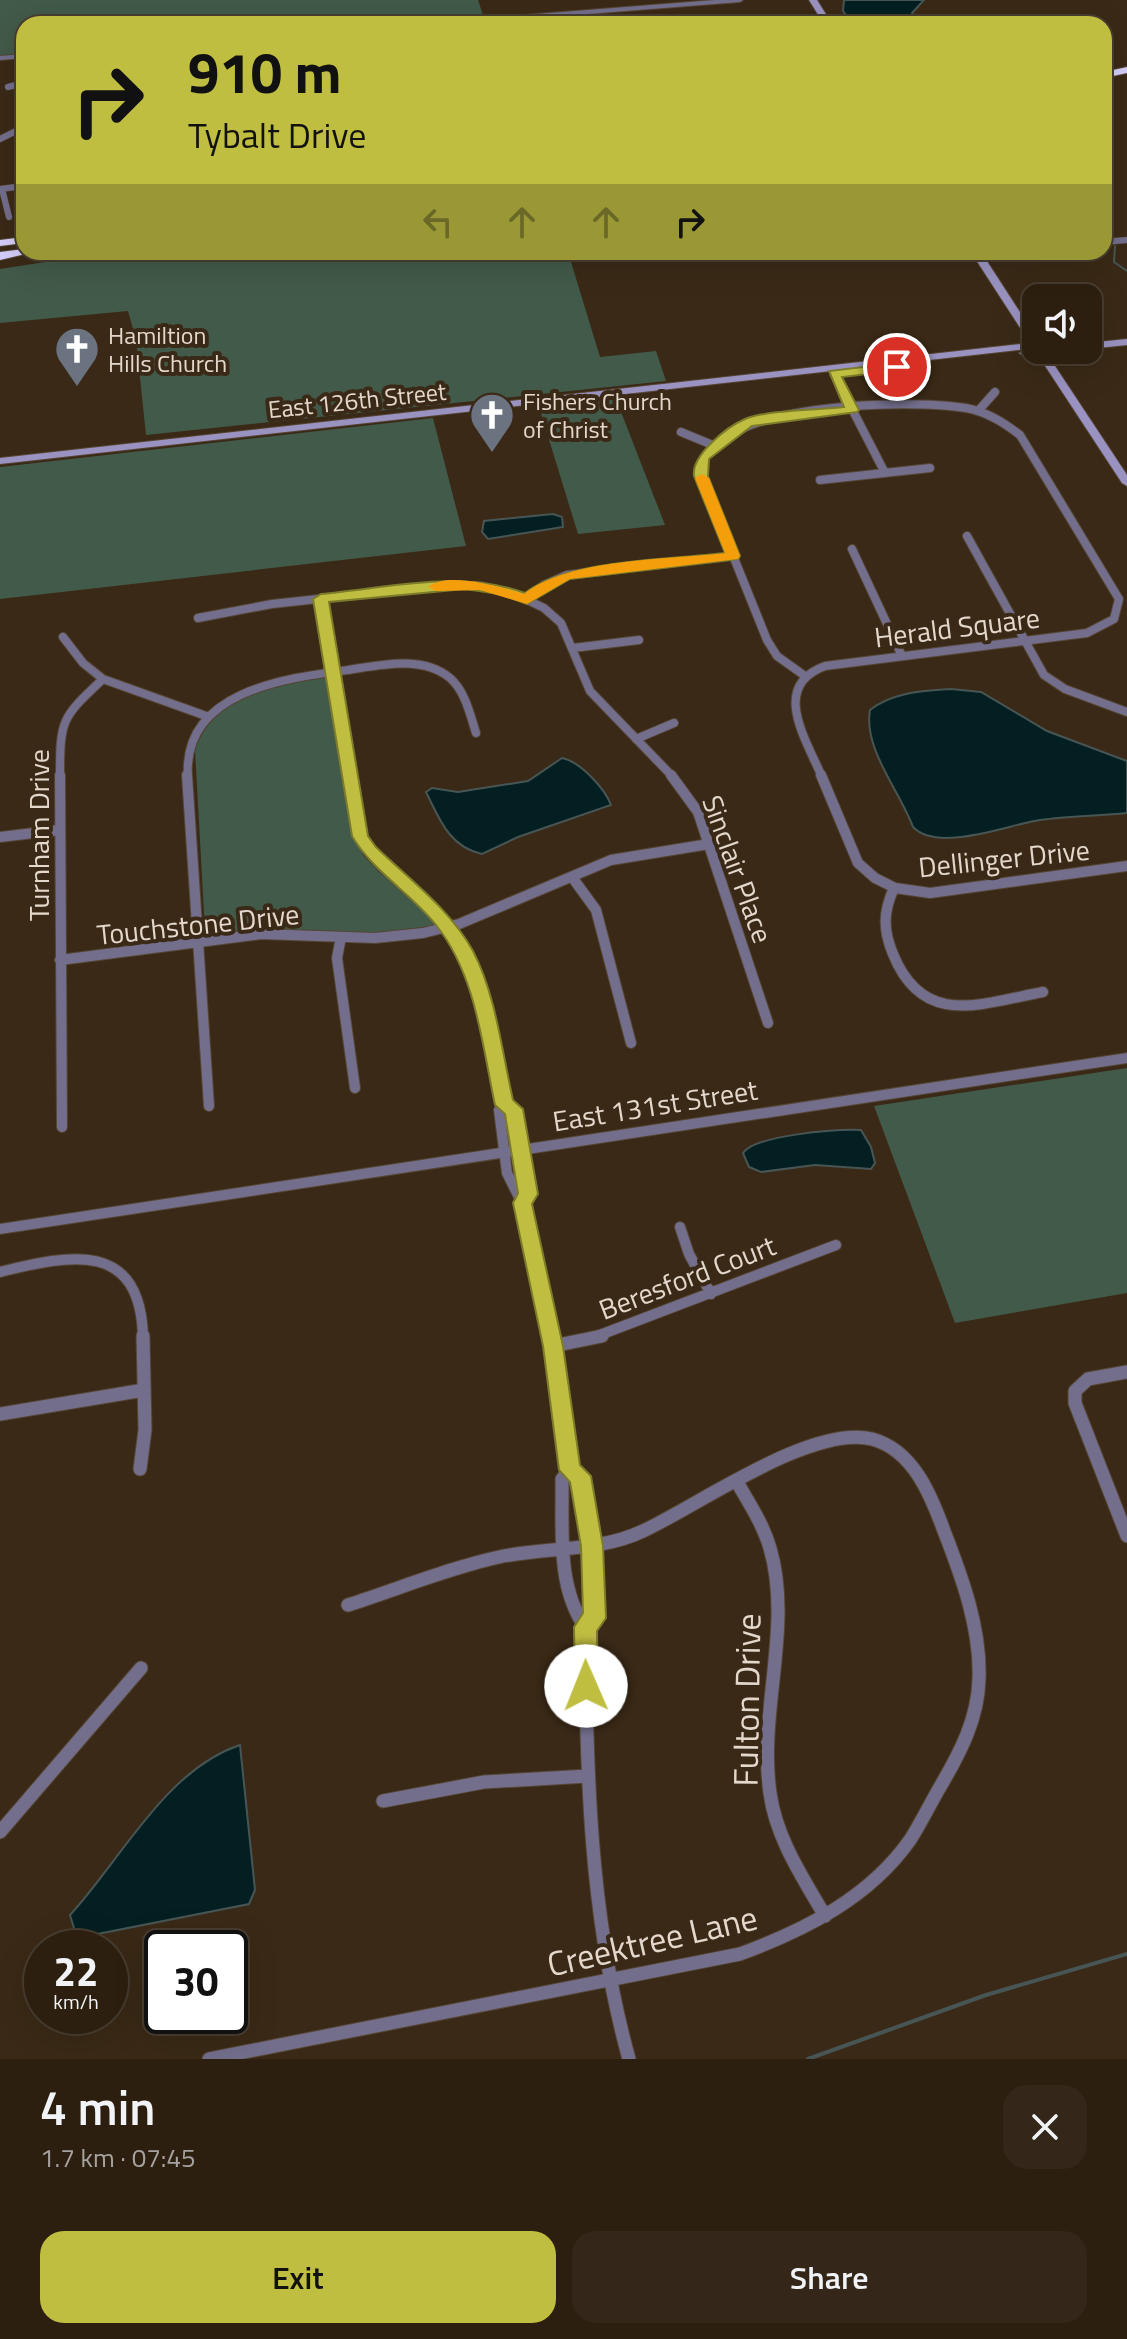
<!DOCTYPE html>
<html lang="en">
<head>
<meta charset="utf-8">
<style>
	body { margin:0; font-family:"Titillium Web",sans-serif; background:#342719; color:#f1f3f6; height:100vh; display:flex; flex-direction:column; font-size:30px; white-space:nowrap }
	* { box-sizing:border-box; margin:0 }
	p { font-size:26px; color:#a6a29f }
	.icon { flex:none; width:44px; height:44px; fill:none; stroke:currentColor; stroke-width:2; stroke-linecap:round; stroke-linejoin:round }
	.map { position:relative; height:2059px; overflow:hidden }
	.panel { display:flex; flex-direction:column; background:#2c1f10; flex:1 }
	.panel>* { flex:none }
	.banner { position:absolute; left:16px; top:16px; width:1096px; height:244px; border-radius:24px; box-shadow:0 8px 32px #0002,0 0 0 2px #483d30; background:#c0be41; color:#111; overflow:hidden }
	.controls { position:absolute; left:1022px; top:284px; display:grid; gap:16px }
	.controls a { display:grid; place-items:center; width:80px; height:80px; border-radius:16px; background:#2c1f10; box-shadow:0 8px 32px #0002,0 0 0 2px #483d30; font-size:40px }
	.speed { position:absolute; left:24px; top:1930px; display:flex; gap:16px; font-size:40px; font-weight:700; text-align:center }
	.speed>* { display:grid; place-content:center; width:104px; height:104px; border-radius:50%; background:#2c1f10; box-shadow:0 8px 32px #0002,0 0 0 2px #483d30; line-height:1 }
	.speed small { font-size:20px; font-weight:400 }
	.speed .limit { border:4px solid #111; border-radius:12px; background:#fff; color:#111 }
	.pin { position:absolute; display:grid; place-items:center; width:68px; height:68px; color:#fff; margin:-34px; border:4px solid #fff; border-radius:50%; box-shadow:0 2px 8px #0007 }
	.me { position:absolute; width:88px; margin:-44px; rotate:359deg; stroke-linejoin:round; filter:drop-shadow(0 0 6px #0008) }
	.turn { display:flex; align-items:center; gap:28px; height:168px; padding:0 40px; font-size:36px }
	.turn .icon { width:104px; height:104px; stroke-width:2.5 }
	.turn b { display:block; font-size:56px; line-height:68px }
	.lanes { display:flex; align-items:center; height:76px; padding:0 40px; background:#0003; justify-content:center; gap:40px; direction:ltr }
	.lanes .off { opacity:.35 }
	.round { display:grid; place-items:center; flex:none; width:84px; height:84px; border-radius:24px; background:#342719 }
	.headline { display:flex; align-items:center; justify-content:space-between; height:136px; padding:0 40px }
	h1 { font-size:48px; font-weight:600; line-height:60px }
	.primary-button { display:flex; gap:16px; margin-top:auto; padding:16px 40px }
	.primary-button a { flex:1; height:92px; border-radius:24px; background:#c0be41; color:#111; font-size:32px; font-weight:600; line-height:92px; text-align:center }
	.primary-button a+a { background:#342719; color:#f1f3f6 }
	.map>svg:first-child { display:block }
	.green { fill:#425a49 }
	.water { fill:#041f21; stroke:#475655; stroke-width:2 }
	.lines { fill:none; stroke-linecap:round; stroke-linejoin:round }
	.stream-far1 { stroke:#475655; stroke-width:2 }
	.stream { stroke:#475655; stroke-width:4 }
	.minor-far3-casing { stroke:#554533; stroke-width:7 }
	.minor-far2-casing { stroke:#554533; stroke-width:10 }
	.minor-far1-casing { stroke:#554533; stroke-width:12 }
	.minor-casing { stroke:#554533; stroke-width:15 }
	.tertiary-casing { stroke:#554533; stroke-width:2 }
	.secondary-casing { stroke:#554533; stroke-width:2 }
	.motorway-casing { stroke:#554533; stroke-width:2 }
	.minor-far3 { stroke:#726e8c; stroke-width:6 }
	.minor-far2 { stroke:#726e8c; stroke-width:8 }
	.minor-far1 { stroke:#726e8c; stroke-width:10 }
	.minor { stroke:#726e8c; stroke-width:13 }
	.tertiary { fill:#726e8c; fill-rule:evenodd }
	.secondary { fill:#9a93c2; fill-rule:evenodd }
	.motorway { fill:#d4cefa; fill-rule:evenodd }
	.route { fill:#c0be41; stroke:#7d7c2a; stroke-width:2 }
	.slow { fill:#f59e0b }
	.labels { text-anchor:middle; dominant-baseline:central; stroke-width:8; stroke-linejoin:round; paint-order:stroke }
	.far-poi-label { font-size:24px; fill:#e4d8cd; stroke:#3a2916; text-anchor:start }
	.far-street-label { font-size:24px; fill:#e4d8cd; stroke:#3a2916 }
	.street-label { font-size:28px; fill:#e4d8cd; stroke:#3a2916 }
	.near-street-label { font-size:34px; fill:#e4d8cd; stroke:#3a2916 }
</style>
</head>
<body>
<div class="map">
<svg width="1127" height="2059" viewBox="0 0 1127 2059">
	<rect width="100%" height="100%" fill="#3a2916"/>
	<path class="green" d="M0,0H478L484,18L398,24H24V55L0,56Z
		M110,252H568L600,357L656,351L666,381L146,435L136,340L128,311L0,323V269Z
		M616,399L665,525L578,534L539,407Z
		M433,418L466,546L0,599V467Z
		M327,676L352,831L364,856L379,872L432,915L434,926L364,934L261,931L209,936L205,931L195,750C216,692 273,686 327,676Z
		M1127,1068V1293L955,1323L874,1106Z"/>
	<path class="water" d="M844,0H924L912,13L917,24H853L843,11Z
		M652,15L662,21L658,24H531Z
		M553,514L562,517L563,527L488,539L482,532L484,521Z
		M951,689L981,692L1047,731L1127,761V813C1098,816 1069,816 1040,820C1007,825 938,853 913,827C900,791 863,749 870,710C893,692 923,691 951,689Z
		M562,758C581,762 605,789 611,805L518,837L482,854C449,847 439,818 426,792L432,788L458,792L528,781Z
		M861,1130L871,1147L875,1163L871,1169L815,1165L761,1172L749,1167L743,1153C755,1135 837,1129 861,1130Z
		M240,1745L255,1890L249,1904L77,1938L70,1915C121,1860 165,1770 240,1745Z"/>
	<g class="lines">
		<path class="stream-far1" d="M1115,246L1114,262L1127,271"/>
		<path class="stream" d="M808,2059L986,1995L1127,1954"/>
		<g class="minor-far3-casing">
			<path id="minor-far3" d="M8,87L24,83
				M0,139L24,127
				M0,189L24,186
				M2,189L9,217
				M1104,242L1127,240
				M978,254L1001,252"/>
		</g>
		<g class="minor-far2-casing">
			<path id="minor-far2" d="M834,374L885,473
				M978,411L995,392
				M681,432L715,446
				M820,480L930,468
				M967,536L1044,675L1065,689L1127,712
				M852,549L902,656
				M321,599L350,777
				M527,599L544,585L567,575L733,556
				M198,618L272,604L447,585L481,586L517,595L544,608L561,623L590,691L673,777
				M63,637L83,663L103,679L209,717
				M573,648L639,640
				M805,676L777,656L767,640L701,476C700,400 914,399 966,408C987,412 1003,422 1020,435L1119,599L1114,619L1087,633L825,666C770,686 806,739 822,777
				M636,739L674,723
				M60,777C60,720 61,718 103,679
				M188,777C182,691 286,678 348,670C381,665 422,655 450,678C465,691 470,714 476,733"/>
		</g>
		<g class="minor-far1-casing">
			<path id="minor-far1" d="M60,775L62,1127
				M187,775L209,1106
				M350,775C353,794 353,818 360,836C373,870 433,902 456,940C485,989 493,1050 505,1105L499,1110L507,1173L522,1203L551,1338
				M671,775L698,812L768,1023
				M821,775L858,863L875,878L895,888L930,893L1127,866
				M0,837L59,830
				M572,877L596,910L631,1043
				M894,888C883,912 883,930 893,954C923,1028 980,1004 1043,992
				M341,937L337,958L355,1088
				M60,960L261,934L375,938L423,933L459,924L611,860L709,844
				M505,1105L514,1109L528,1194L522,1203
				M680,1227L689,1254L711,1294
				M0,1272C71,1254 141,1240 143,1338
				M592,1338L836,1245"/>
		</g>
		<g class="minor-casing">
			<path id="minor" d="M551,1336L570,1470L562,1479C563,1528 556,1585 585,1627C587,1776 589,1914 629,2059
				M553,1346L602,1336
				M1127,1372L1088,1379L1075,1391V1403L1127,1536
				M0,1414L144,1390
				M140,1469L145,1430L143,1336
				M570,1470L580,1476L592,1546L595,1618L585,1627
				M737,1482C749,1503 763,1524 770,1548C793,1627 758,1712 770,1793C776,1838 803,1878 825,1916
				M383,1801L484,1782L588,1776
				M0,1832L141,1668
				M209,2059L740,1954C805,1930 869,1898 910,1840C921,1823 930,1804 940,1787C960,1753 978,1719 979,1679C981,1629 962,1577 944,1531C931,1495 913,1450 872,1439C812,1424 699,1505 643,1531C599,1552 547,1547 499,1557C449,1568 398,1589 348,1605"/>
		</g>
		<g class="tertiary-casing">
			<path id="tertiary" d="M715,0H743L740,2L459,24H431L434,22Z
				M24,54V58L0,60V56Z
				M1127,1053V1063L0,1234V1224Z"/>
		</g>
		<g class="secondary-casing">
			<path id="secondary" d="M809,0H817L832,24H824Z
				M971,252H981L1036,337V348L0,464V458L1030,343Z
				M1127,339V345L1088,349V343Z
				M1036,349L1060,350L1047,354L1127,475V486L1122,483L1038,355L1024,356L1019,353Z"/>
		</g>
		<g class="motorway-casing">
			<path id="motorway" d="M1127,67V73L1104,78V72Z
				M24,237V243L0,246V240Z
				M24,249V252H34L0,260V252Z"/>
		</g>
		<use href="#minor-far3" class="minor-far3"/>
		<use href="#minor-far2" class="minor-far2"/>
		<use href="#minor-far1" class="minor-far1"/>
		<use href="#minor" class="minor"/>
		<use href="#tertiary" class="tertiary"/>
		<use href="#secondary" class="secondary"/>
		<use href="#motorway" class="motorway"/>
	</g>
	<path class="route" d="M897,363L902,364V370L842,377L859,410L857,412L752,426L709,459L708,476L740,556L738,559L570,579L527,604L499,594L465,589L329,602L368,836L376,847C409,879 450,909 473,951C496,995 502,1052 513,1100L523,1109L538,1194L532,1204L563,1346L580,1465L591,1476L603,1546L606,1618L597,1631L598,1686L595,1695L586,1698L578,1695L575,1686L574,1627L583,1613L581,1546L570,1482L559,1470L543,1346L513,1203L518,1193L505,1114L495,1105C482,1044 476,975 436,925C411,893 373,872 352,836L313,599L321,594C387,588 461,569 525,593C569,559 668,560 725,553L694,476C691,456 726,427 745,419C766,410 819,410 844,407L829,371Z"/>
	<path class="slow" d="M702,474L709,478L740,556L738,559L570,579L527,604L480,590L436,591L428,587C448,571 501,587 524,594C569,558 667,560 725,553L695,478Z"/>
	<defs>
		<g id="church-pin" transform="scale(2.3)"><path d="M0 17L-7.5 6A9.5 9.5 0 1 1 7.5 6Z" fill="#6b7280" stroke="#3a2916"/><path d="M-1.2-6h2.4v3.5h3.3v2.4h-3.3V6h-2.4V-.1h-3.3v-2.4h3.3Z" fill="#fff"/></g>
	</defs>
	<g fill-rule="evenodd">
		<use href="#church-pin" x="77" y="349"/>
		<use href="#church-pin" x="492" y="415"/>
	</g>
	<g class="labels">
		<g class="far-poi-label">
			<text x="108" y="335">Hamiltion<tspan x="108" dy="28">Hills Church</tspan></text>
			<text x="523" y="401">Fishers Church<tspan x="523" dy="28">of Christ</tspan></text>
		</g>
		<g class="far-street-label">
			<text transform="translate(357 400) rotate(-6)">East 126th Street</text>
		</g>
		<g class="street-label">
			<text transform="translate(957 627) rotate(-7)">Herald Square</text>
			<text transform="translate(38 835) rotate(-90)">Turnham Drive</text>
			<text transform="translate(1004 858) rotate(-6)">Dellinger Drive</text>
			<text transform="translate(738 869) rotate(70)">Sinclair Place</text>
			<text transform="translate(198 924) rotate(-6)">Touchstone Drive</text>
			<text transform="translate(655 1105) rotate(-9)">East 131st Street</text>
			<text transform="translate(687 1277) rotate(-21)">Beresford Court</text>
		</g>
		<g class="near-street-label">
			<text transform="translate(746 1700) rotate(-89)">Fulton Drive</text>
			<text transform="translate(652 1940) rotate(-13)">Creektree Lane</text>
		</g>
	</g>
</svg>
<div class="controls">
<a><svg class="icon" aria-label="sound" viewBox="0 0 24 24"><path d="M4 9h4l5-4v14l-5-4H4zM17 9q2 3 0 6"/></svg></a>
</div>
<div class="speed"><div>22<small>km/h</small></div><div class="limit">30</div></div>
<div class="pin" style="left:897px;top:367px;background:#d93025"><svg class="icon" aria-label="arrive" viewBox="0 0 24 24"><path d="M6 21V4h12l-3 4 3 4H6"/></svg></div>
<svg class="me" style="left:586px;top:1686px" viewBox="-20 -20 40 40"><circle r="19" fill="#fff"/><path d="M0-13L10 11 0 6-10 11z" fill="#c0be41"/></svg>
<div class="banner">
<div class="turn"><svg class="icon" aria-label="right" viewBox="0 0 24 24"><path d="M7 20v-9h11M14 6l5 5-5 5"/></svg><div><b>910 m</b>Tybalt Drive</div></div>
<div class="lanes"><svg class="icon off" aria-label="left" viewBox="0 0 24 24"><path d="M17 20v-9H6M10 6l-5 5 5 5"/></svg><svg class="icon off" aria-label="ahead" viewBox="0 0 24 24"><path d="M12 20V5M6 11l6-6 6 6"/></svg><svg class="icon off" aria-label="ahead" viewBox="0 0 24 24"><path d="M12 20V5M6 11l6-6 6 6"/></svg><svg class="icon" aria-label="right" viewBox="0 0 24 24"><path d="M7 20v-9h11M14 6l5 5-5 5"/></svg></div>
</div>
</div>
<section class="panel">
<div class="headline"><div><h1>4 min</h1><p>1.7 km · 07:45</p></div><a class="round"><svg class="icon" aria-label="close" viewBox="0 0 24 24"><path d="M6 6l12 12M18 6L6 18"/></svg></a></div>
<div class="primary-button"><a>Exit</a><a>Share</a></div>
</section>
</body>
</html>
